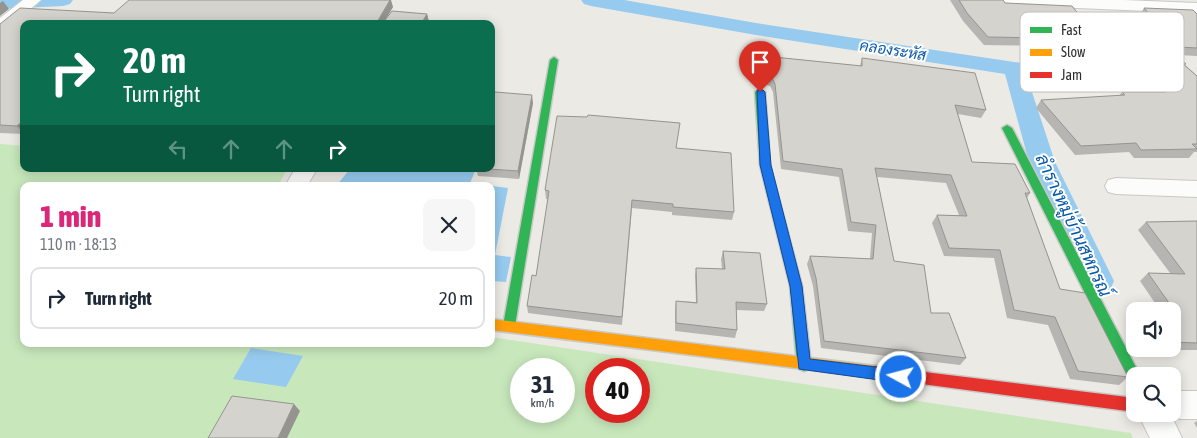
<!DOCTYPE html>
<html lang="en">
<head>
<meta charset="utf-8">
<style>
	body { margin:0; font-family:"Asap Condensed",Sarabun,sans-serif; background:#f6f6f7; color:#1f2937; height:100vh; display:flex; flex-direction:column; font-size:19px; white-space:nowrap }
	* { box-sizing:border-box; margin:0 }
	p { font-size:16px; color:#747a83 }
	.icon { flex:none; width:28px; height:28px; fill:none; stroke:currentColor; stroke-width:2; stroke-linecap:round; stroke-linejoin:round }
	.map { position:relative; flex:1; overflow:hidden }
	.drawer { position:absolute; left:20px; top:182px; width:475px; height:165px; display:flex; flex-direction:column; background:#fff; border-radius:10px; box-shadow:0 2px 12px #0003 }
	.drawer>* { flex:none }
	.hud { position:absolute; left:20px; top:20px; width:475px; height:152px; border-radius:10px; box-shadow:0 2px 12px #0003; background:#0b6e4f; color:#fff; overflow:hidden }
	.tools { position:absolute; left:1126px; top:302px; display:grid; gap:10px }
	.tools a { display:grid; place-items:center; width:55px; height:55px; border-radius:10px; background:#fff; box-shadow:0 2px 12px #0003; font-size:25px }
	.speed { position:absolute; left:510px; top:358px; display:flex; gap:10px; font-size:25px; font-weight:700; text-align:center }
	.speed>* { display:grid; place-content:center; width:65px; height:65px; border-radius:50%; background:#fff; box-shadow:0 2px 12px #0003; line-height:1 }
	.speed small { font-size:12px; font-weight:400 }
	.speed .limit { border:8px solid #d22; background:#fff; color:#111 }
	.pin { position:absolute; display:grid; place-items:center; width:42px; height:42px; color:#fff; margin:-51px -21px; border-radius:50% 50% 50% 0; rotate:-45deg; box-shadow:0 0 5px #0007 }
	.pin .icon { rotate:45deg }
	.me { position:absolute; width:55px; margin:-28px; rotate:277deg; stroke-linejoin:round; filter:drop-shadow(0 0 4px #0008) }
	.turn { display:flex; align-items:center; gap:18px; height:105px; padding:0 20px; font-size:22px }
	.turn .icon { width:65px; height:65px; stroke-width:2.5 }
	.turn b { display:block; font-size:35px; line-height:42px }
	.lanes { display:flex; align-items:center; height:48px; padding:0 20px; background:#0003; justify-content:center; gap:25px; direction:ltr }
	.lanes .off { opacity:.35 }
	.round { display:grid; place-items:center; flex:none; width:52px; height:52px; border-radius:10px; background:#f6f6f7 }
	.summary { display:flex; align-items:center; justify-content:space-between; height:85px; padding:0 20px }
	h1 { font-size:30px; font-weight:800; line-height:38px; color:#db2777 }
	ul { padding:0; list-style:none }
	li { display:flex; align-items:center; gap:15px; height:62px; margin:0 10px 8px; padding:0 10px; border:2px solid #e0e1e3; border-radius:10px }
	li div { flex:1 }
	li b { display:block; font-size:19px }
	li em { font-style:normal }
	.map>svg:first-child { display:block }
	.green { fill:#c8e8bc; fill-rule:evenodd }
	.water { fill:#96cbef }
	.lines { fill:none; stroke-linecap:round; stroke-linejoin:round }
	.canal { fill:#96cbef; fill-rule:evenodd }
	.street-casing { stroke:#c9c8c9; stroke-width:2 }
	.fast-casing { stroke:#c9c8c9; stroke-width:3 }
	.slow-casing { stroke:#c9c8c9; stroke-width:3 }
	.jam-casing { stroke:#c9c8c9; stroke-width:3 }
	.street { fill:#fcfcfb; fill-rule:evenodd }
	.fast { fill:#30b455; fill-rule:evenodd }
	.slow { fill:#ff9f0a; fill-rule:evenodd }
	.jam { fill:#e5322d; fill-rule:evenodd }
	.wall { fill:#b7b5b1 }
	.shaded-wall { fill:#959490 }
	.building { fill:#d5d3ce; stroke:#959490 }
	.route { fill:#1a73e8; stroke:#114b97 }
	.labels { text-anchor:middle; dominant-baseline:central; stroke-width:4; stroke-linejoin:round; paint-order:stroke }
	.far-water-label { font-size:15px; font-style:italic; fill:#0959a7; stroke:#fff }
	.water-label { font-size:18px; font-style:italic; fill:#0959a7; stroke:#fff }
	.key { fill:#fff; stroke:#c0c0c0; stroke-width:1 }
	.key-label { font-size:14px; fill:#2e2e2e }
</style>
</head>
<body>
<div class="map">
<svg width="1197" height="438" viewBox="0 0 1197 438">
	<rect width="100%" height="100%" fill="#eceae4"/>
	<path class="green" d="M0,144L24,146V169H287L278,186H24V344H491V337L1131,433L1133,438H0ZM521,369H564V411H521ZM596,369H639V411H596Z"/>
	<path class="water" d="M350,169H476L470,183L508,188L495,255L511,257L506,282L491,281V186H336Z
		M251,348L303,356L286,387L233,379Z"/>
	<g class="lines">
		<path class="canal" d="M0,0H73L70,4L63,6L0,9Z
			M581,0H624L756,23L1014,62L1197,81V95L1027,77L1055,162L1114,281L1110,290L1099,293L1088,290L1029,162L1005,74L756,35L591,6L584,4Z"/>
		<g class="street-casing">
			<path id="street" d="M23,0H41L6,30L0,31V18Z
				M993,0H1124L1197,3V13L1001,5L995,4Z
				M295,169H317L307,186H285Z
				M1116,178L1197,181V197L1116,194L1108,192L1105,186L1108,180Z
				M1180,391H1197V419H1180L1171,415L1182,438H1150L1138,414H1172V394Z"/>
		</g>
		<g class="fast-casing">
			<path id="fast" d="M554,57L558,60L515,326L514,330L509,332L504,330L503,326L550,60Z
				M760,89L765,92L770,165L802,286L811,365L809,369L804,371L799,369L797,365L790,286L760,165L755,92Z
				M1007,125L1012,128L1140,375L1141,376H1135V385L1130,383L1002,128Z"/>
		</g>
		<g class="slow-casing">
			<path id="slow" d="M491,319L876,366L881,368L883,372L881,376L876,378L491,330Z"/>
		</g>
		<g class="jam-casing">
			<path id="jam" d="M876,366L1135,398V412L876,378L871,376L869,372L871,368Z"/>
		</g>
		<use href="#street" class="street"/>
		<use href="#fast" class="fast"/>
		<use href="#slow" class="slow"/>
		<use href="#jam" class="jam"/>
	</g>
	<path class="wall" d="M950,0H1003L1005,3L1089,27L1150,28L1139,16L1144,8L1197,14V56L1178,55L1186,64L1185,65L1197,76V152H1194L1189,158H1134L1129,152L1075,155L1036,108L1041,100L1119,96L1122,92H1153L1125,60L1050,57L1043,46L984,45L963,21Z
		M393,7L385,20L427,14L429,22L428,24H24V134L0,133V24L114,13Z
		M764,56L860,66L862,58L986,110L981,118L958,114L972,162L1030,193L1027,198L1060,289L1128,377L1119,385L1070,379L1048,325L1007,318L994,258L944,256L932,223L937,215H959L946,183L877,177L894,261L931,313L966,358L960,365L821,348L813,286L807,264L810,256L870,259L872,233L848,231L839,177L781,169L773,92L770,86L763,84L762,64Z
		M533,103L519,179L478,176L476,169H491Z
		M676,148L734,212L732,220L672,215V212L632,208L622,325L528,313L527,306L536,276L548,199H546L545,190Z
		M1197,221V350H1158L1157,349H1172V311H1135V315L1133,311L1141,303H1155L1140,281L1148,273H1170L1138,230L1146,222Z
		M723,251L767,304L764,311L736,310L737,330L735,338L675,331V309L676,301L696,302L695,276L696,268L722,269L721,259Z
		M1197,421V428L1194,423Z"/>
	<path class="shaded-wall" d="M390,0H391L393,7L383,24H376Z
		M3,1L9,9L0,16V3Z
		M427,14L429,22L428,24H421Z
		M532,95L533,103L519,179L518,171Z
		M24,120V134L17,126Z
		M294,404L300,411L287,438H278Z"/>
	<path class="building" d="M129,0H390L376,24H359L310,21L308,24H24V120L17,126L0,125V24L20,8L114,13Z
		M959,0H1003L1005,3L1072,6L1089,27L1151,29L1186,64H1183L1197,76V144H1192L1197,149L1141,150L1136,143L1081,146L1041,100L1125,95L1122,92H1166L1131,52L1055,49L1048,38L988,37L967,13Z
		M1144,8L1193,10L1197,14V48L1179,47Z
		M392,11L427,14L421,24H382Z
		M764,56L862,66V58L975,73L986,110L955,105L972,162L1015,164L1030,193H1025L1060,289L1085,293L1128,377L1078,371L1055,317L1014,310L1000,250L949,248L937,215L967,216L951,175L875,168L894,261L924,265L931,313H949L966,358L824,341L816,278L810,256L873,259L876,225L851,222L842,169L783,161L775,84L772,78L764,76Z
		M495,92L532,95L518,171L489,169H491V103Z
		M588,115L680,123L676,148L731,153L734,212L673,207V204L632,200L622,317L527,306L532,275L536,276L549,191L545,190L557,116L587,117Z
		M1197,221V343L1172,342V311H1146L1141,303H1169L1148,273L1185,274L1146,222Z
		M723,251L760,253L767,304L736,302L737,330L676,323V301L697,303L696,268L725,269Z
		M232,396L294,404L278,438H208Z"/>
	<path class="route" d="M757,90H763L765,92L771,165L802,286L810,359L901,370L906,372L908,377L906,381L901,383L799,369L790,286L760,165Z"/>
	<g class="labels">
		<g class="far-water-label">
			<text transform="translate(893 50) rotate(9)">คลองระหัส</text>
		</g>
		<g class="water-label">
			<text transform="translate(1074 225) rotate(65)">ลำรางหมู่บ้านสหกรณ์</text>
		</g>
	</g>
	<rect x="1020" y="12" width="164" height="80" rx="8" class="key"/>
	<rect x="1030" y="27" width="22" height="6" fill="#30b455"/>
	<rect x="1030" y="49" width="22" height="7" fill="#ff9f0a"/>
	<rect x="1030" y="72" width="22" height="6" fill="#e5322d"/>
	<g class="key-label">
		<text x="1061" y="35">Fast</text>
		<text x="1061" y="57">Slow</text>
		<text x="1061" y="80">Jam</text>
	</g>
</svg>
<div class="tools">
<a><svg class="icon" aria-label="sound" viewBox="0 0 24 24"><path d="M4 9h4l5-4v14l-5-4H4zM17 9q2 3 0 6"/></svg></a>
<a><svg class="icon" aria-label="search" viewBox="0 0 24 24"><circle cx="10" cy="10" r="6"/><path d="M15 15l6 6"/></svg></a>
</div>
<div class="speed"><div>31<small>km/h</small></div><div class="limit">40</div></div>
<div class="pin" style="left:760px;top:92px;background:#d93025"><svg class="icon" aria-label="arrive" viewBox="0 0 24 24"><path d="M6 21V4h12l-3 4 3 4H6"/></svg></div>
<svg class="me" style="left:901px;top:377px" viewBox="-20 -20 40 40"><circle r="17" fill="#1a73e8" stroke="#fff" stroke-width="3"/><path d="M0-11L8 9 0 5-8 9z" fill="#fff"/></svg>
<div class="hud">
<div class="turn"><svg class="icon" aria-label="right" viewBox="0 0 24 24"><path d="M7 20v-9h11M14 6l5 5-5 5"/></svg><div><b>20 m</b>Turn right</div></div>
<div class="lanes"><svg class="icon off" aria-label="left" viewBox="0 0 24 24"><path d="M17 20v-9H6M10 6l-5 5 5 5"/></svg><svg class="icon off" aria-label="ahead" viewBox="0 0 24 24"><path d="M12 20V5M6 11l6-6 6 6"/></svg><svg class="icon off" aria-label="ahead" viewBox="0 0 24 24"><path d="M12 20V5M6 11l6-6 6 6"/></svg><svg class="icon" aria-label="right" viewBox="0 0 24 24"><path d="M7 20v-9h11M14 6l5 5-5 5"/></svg></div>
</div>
<section class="drawer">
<div class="summary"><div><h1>1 min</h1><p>110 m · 18:13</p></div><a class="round"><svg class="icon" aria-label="close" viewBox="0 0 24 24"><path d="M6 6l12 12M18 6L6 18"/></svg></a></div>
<ul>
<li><svg class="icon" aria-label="right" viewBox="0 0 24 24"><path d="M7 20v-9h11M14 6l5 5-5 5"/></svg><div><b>Turn right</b></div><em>20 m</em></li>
</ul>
</section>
</div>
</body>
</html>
